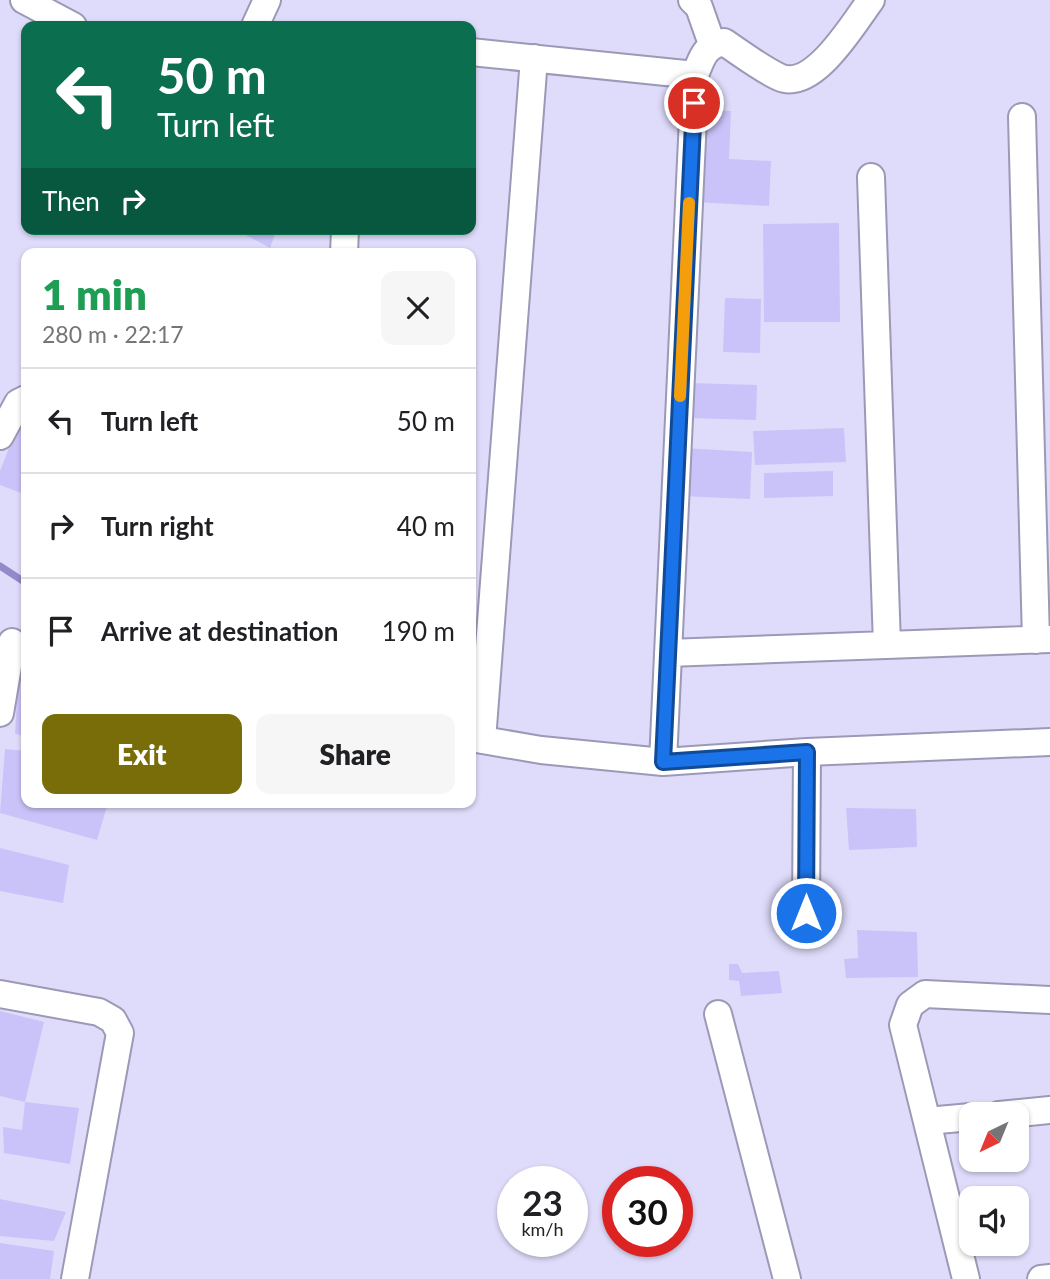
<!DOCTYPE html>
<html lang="en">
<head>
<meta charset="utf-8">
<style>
	body { margin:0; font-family:Lato,sans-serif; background:#f6f6f6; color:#202124; height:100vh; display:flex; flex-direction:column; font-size:26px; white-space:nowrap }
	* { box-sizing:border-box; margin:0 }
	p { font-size:23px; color:#757577 }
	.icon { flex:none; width:38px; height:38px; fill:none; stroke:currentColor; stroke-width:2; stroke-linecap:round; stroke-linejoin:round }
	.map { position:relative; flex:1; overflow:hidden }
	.panel { position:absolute; left:21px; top:248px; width:455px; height:560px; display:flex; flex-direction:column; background:#fff; border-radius:14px; box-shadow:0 2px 5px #0004 }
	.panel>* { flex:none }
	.banner { position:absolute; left:21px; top:21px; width:455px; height:214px; border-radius:14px; box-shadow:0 2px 5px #0004; background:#0b6e4f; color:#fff; overflow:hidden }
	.needle { width:46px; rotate:223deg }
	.buttons { position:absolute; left:959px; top:1102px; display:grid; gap:14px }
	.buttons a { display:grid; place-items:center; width:70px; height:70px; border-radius:14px; background:#fff; box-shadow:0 2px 5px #0004; font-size:35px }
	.speed { position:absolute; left:497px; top:1166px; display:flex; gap:14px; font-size:35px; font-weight:700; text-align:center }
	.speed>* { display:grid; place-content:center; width:91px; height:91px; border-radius:50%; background:#fff; box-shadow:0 2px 5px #0004; line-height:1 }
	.speed small { font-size:18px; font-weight:400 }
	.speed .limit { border:10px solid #d22; background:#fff; color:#111 }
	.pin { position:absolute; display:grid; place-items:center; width:60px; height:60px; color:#fff; margin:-30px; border:4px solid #fff; border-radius:50%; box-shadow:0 2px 7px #0007 }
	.me { position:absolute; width:77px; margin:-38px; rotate:0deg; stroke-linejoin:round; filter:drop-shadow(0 0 5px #0008) }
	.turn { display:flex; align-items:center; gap:24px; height:147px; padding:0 21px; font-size:32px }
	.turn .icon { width:91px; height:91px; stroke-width:2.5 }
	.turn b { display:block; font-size:49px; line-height:60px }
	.then { display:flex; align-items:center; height:66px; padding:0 21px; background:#0003; gap:14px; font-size:26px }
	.round { display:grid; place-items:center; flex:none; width:74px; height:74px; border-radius:14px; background:#f6f6f6 }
	.head { display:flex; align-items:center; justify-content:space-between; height:119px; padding:0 21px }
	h1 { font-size:42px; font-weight:800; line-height:52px; color:#1e9e55 }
	.primary-button { display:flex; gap:14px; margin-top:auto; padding:14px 21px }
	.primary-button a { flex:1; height:80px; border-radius:14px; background:#796d09; color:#fff; font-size:28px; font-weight:800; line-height:80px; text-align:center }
	.primary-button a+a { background:#f6f6f6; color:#202124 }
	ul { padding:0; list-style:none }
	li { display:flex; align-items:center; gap:21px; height:105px; padding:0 21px; border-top:2px solid #e0e0e0 }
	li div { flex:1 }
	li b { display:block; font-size:26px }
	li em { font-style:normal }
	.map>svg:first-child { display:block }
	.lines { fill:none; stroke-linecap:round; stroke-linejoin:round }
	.stream { stroke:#928aca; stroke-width:7 }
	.building { fill:#c9c3f9 }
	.minor-casing { stroke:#9c99b6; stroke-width:30 }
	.minor { stroke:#fff; stroke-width:26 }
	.route-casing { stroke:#114b97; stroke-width:18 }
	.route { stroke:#1a73e8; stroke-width:12 }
	.slow { stroke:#f59e0b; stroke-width:12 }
</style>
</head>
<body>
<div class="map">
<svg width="1050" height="1279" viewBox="0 0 1050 1279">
	<rect width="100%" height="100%" fill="#dfdcfb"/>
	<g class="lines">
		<path class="stream" d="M0,566L26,583"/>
	</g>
	<path class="building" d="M699,110L731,111L729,159L771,161L769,206L695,202Z
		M839,223L840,322H764L763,224Z
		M235,229H277L270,248Z
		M725,298L761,299L760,353L723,352Z
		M690,383L757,385L756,420L689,418Z
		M23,412L26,413L24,494L0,485V471Z
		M844,428L846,462L755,465L753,431Z
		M684,448L752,452L750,499L681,496Z
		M833,471V496L764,498V473Z
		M18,676L26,677V736L15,734Z
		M5,749L26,751V803H108L97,840L0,813Z
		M846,808L916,809L917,847L849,850Z
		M0,848L69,865L63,903L0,891Z
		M857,930L917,932L918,977L846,978L844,959L858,958Z
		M729,964H738L742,973L779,971L782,993L741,996L739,981L729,980Z
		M0,1011L44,1022L25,1102L0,1096Z
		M25,1102L79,1108L70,1164L4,1153L3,1127L22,1130Z
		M0,1199L66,1212L54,1241L0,1236Z
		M0,1243L54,1251L50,1279H0Z"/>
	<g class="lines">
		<g class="minor-casing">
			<path id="minor" d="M24,0L73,26
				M692,0L699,7L712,44
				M255,26L267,0
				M471,52L695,75
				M1022,117L1036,640
				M871,177L887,645
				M344,254L345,229
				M0,436L18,403L26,399
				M668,653L1050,639
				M0,713L12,642
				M471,738L541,750L663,762L807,752L1050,742
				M482,740L534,58
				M663,762L695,75C702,58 704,46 724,42C742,54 760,68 779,77C813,93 853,24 871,0
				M806,913L807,752
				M0,994L99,1012L113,1020L120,1033L75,1279
				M718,1014L787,1279
				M999,1115L1050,1110
				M927,1121L971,1117
				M966,1279L903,1025L910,1005L925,994L1050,1000
				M1041,1279L1050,1278"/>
		</g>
		<use href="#minor" class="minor"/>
	</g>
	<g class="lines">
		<g class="route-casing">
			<path id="route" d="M694,103L663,762L807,752L806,913"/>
		</g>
		<use href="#route" class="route"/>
		<path class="slow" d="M680,396L689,203"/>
	</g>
</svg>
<div class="buttons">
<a><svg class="needle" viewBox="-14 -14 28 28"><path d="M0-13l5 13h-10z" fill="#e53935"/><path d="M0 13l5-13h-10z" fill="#757577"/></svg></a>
<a><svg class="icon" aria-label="sound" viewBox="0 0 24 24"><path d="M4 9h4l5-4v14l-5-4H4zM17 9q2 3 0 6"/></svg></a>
</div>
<div class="speed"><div>23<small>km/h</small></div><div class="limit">30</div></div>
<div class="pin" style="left:694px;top:103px;background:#d93025"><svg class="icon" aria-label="arrive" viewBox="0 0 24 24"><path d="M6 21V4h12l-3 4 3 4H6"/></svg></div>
<svg class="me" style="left:806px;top:913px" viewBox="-20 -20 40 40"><circle r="17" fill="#1a73e8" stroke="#fff" stroke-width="3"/><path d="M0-11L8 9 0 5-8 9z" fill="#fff"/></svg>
<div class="banner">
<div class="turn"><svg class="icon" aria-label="left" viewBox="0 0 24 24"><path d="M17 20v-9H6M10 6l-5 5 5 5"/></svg><div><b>50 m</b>Turn left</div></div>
<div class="then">Then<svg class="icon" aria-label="right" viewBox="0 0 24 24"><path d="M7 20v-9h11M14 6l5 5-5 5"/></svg></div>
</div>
<section class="panel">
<div class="head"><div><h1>1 min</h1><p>280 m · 22:17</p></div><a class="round"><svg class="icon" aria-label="close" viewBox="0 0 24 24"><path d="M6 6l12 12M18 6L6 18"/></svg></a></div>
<ul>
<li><svg class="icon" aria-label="left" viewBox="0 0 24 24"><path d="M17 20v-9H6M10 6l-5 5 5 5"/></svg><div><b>Turn left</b></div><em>50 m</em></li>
<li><svg class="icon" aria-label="right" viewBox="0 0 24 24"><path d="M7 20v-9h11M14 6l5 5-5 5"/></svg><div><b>Turn right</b></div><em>40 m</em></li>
<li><svg class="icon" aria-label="arrive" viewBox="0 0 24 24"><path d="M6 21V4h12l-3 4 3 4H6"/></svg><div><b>Arrive at destination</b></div><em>190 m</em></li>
</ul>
<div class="primary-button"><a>Exit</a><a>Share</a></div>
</section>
</div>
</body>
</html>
